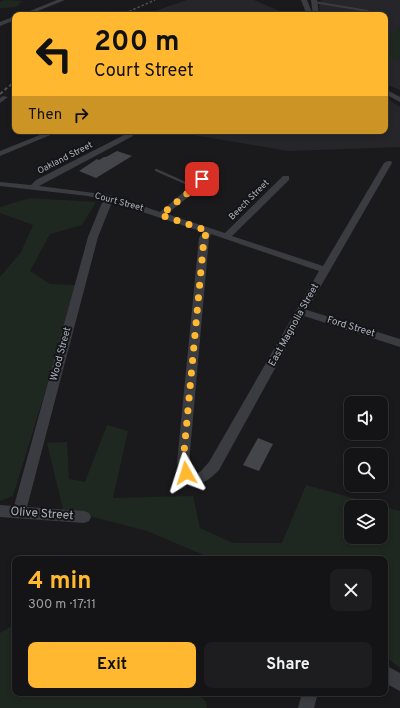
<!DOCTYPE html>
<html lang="en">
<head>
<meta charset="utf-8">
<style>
	body { margin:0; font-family:Overpass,sans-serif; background:#1d1d1f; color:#f1f3f6; height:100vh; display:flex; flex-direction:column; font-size:15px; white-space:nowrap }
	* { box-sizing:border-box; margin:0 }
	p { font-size:13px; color:#9d9ea1 }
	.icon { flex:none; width:22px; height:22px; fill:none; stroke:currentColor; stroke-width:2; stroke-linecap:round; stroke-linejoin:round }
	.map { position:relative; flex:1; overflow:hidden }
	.drawer { position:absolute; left:12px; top:556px; width:376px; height:140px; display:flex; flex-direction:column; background:#141416; border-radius:8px; box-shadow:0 2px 6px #0003,0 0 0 1px #333335 }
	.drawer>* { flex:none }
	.banner { position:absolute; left:12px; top:12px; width:376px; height:122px; border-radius:8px; box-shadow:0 2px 6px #0003,0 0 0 1px #333335; background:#ffb82f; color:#111; overflow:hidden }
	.buttons { position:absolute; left:344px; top:396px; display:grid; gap:8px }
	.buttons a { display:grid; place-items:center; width:44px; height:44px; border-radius:8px; background:#141416; box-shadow:0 2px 6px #0003,0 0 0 1px #333335; font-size:20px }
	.pin { position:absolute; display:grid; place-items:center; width:34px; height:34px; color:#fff; margin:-17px; border-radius:8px; box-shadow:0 2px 6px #0006 }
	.me { position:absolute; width:44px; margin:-22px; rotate:354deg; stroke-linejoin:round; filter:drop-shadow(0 0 3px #0008) }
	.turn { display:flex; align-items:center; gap:14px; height:84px; padding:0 16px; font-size:18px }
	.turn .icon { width:52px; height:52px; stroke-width:2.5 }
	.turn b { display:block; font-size:28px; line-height:34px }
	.then { display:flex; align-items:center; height:38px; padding:0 16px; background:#0003; gap:8px; font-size:15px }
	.round { display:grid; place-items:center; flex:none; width:42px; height:42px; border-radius:8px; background:#1d1d1f }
	.headline { display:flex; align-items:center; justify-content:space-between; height:68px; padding:0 16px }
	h1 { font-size:24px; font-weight:700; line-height:30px; color:#ffb82f }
	.cta { display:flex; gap:8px; margin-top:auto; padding:8px 16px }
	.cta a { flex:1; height:46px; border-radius:8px; background:#ffb82f; color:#111; font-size:16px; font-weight:700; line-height:46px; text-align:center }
	.cta a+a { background:#1d1d1f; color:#f1f3f6 }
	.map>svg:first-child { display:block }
	.built { fill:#26262a }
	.green { fill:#1f2820; fill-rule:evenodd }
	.building { fill:#44454a }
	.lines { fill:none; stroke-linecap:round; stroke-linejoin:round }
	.lane { fill:#3a3c42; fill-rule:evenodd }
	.street { fill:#3a3c42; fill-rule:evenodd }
	.rail-far1 { stroke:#4d5057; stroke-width:1.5; stroke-dasharray:2.5 2; stroke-linecap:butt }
	.rail { stroke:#4d5057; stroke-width:2; stroke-dasharray:3.5 2.5; stroke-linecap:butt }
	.route { stroke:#ffb82f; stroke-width:7; stroke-dasharray:0 12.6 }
	.labels { text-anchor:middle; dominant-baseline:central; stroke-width:4; stroke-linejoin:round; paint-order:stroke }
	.far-street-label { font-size:9px; fill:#abb1bd; stroke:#151518 }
	.street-label { font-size:10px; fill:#abb1bd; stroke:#151518 }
	.near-street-label { font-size:12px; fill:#abb1bd; stroke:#151518 }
</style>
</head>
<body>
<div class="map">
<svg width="400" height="708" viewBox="0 0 400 708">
	<rect width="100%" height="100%" fill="#1a1a1d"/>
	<path class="built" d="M187,0H254L289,15H143Z
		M321,0H400V90L385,84V15H320L319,6Z
		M385,97L400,107V147L288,151L169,131H385Z"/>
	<path class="green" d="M2,0L23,1L18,3L21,4L15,7L0,8V2L5,1Z
		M400,25V60L385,57V43Z
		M30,198L96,202L82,225L50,234L30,271L50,284L78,285L13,496L0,501V277L21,252L33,225L0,213V207Z
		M107,425L128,431L113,498L193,496L200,528L233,543H282L306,485L400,511V668L385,656V559H213L147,531L63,509L47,443L67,442L69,479L85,482ZM351,507H381V537H351Z
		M15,624V693H198L206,702L207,708H0V633Z"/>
	<path class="building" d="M117,151L132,156L96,178L79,171L97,159L99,160L104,157H106Z
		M258,438L273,444L259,471L243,465Z"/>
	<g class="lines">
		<path class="lane" d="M314,1L368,10L369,11L368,12L313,3Z
			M155,169H157L197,187L195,188H194L155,171Z"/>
		<path class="street" d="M57,0H65L28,15H20Z
			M301,0H307L313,15H307Z
			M311,0H317L319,15H313Z
			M15,16V20L0,26V22Z
			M385,89L400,97V102L385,94Z
			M3,96L8,97L0,103V98Z
			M50,131H60L0,156V151Z
			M126,134H132L133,136L39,186L110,195L160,212L192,185L205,169H211L212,171L198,189L167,214L225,233L283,176H289V180L232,236L323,266L384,163L388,161H391L392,163L307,310L400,339V347L304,316L219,470C201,489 185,491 177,463L199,238L203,232L112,202L98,237L27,507L84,511L89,513L91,517L89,521L84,523L0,517V505L14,506L88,237L101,205L104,200L88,196L0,186V182L31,185L36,180ZM211,234L319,271L209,462L200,472L197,473L191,470L189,463L209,238Z
			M385,665L400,673V691L385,683Z
			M302,693H318L314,708H298Z"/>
		<path class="rail-far1" d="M121,15L155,0
			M12,83L15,81"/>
		<path class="rail" d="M0,94L14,82"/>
	</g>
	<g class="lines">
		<path class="route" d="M186,473L183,463L204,238L208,231L161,215L195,187L202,179"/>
	</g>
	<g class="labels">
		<g class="far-street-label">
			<text transform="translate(65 158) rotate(-27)">Oakland Street</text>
			<text transform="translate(249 200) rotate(-45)">Beech Street</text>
			<text transform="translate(119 202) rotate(15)">Court Street</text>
		</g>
		<g class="street-label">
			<text transform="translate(294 325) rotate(-61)">East Magnolia Street</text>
			<text transform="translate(351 327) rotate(17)">Ford Street</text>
			<text transform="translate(61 354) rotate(-75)">Wood Street</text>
		</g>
		<g class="near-street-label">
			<text transform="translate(42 514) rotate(4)">Olive Street</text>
		</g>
	</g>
</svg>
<div class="buttons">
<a><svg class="icon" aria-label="sound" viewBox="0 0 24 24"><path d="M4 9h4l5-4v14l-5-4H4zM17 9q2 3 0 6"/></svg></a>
<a><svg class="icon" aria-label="search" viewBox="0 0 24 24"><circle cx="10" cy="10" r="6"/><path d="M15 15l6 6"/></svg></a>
<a><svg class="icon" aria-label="layers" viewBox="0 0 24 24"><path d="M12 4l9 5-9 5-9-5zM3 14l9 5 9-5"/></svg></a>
</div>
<div class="pin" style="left:202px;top:179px;background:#d93025"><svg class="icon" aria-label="arrive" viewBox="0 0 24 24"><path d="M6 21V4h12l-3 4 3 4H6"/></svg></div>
<svg class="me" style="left:186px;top:473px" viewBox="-20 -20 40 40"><path d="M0-17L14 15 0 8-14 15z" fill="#ffb82f" stroke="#fff" stroke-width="4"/></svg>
<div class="banner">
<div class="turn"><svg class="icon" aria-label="left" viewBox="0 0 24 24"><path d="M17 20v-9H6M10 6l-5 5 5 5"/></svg><div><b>200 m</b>Court Street</div></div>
<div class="then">Then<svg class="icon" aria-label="right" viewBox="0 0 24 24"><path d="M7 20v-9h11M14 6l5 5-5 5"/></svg></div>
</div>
<section class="drawer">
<div class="headline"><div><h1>4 min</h1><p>300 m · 17:11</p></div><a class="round"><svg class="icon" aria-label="close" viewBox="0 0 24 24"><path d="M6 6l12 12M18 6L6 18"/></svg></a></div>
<div class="cta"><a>Exit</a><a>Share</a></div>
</section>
</div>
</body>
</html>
